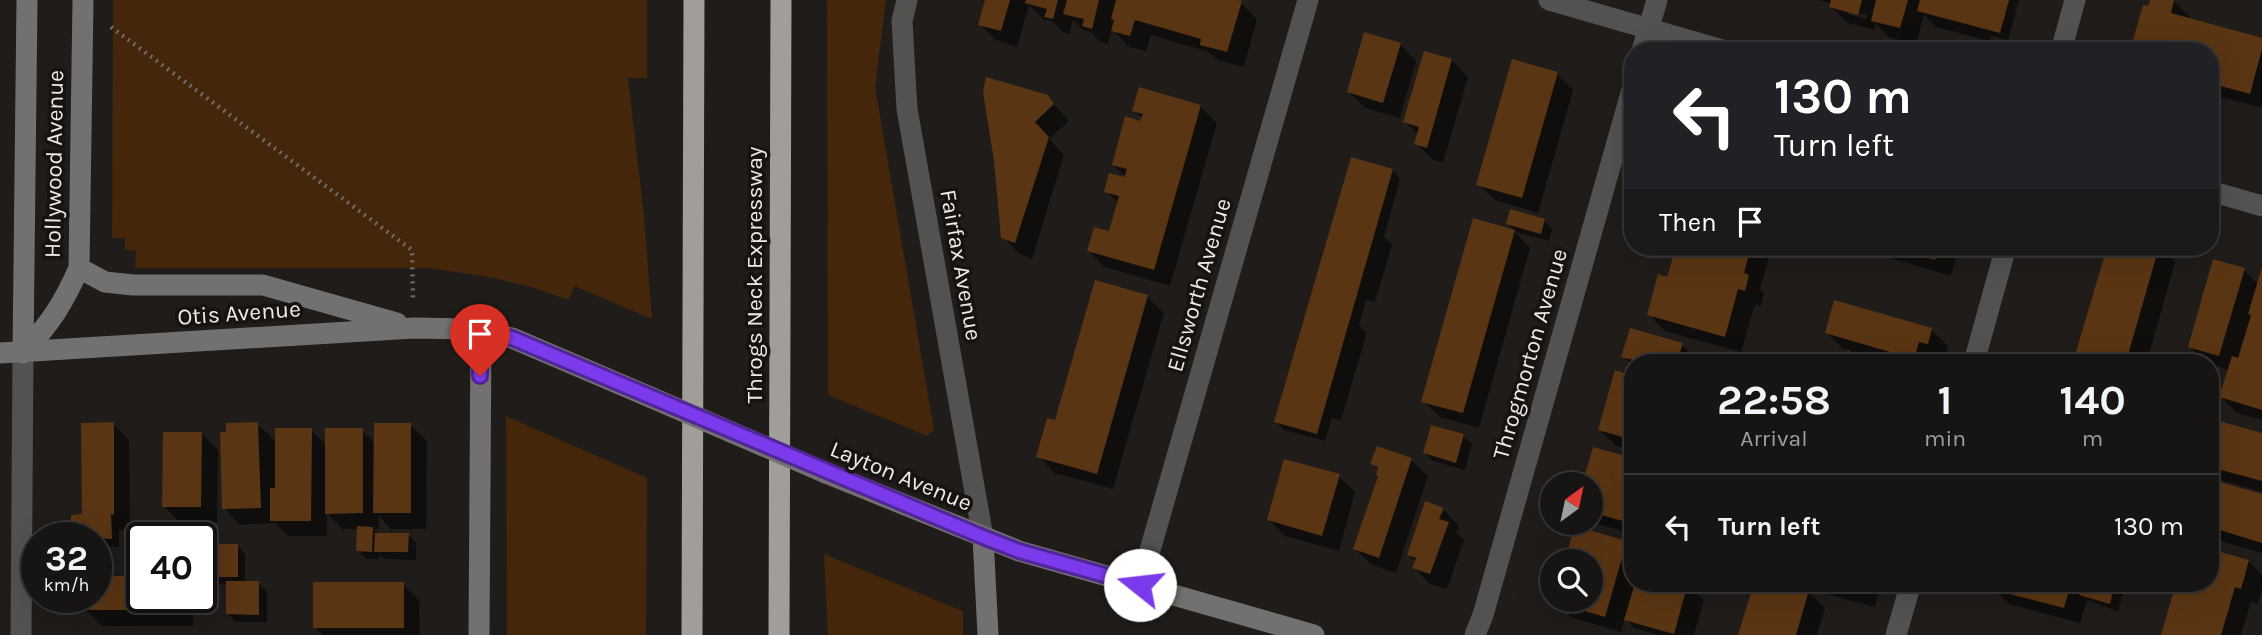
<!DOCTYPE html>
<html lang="en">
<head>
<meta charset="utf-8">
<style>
	body { margin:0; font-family:Karla,sans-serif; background:#201e1d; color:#f1f3f6; height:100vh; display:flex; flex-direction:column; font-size:26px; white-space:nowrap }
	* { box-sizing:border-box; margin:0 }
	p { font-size:23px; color:#9e9fa0 }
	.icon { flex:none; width:38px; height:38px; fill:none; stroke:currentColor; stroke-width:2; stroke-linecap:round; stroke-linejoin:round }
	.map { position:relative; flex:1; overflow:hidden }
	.drawer { position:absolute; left:1624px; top:354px; width:595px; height:238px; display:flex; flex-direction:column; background:#171514; border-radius:28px; box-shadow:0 7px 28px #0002,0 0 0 2px #363434 }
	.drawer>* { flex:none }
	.hud { position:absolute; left:1624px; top:42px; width:595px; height:214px; border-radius:28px; box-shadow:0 7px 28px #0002,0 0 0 2px #363434; background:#202124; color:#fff; overflow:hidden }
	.needle { width:46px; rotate:33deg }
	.tools { position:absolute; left:1540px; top:472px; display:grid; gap:14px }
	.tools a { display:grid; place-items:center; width:63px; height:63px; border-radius:50%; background:#171514; box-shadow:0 7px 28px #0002,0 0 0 2px #363434; font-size:35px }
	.speed { position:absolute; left:21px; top:522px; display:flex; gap:14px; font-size:35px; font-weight:700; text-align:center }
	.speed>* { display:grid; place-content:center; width:91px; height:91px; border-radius:50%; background:#171514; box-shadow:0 7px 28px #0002,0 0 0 2px #363434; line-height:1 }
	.speed small { font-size:18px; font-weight:400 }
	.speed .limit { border:4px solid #111; border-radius:10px; background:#fff; color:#111 }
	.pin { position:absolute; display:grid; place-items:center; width:60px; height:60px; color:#fff; margin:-72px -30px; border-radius:50% 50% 50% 0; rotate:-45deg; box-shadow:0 0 7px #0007 }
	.pin .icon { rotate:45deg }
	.me { position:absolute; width:77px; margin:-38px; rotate:286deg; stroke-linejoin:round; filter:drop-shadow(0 0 5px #0008) }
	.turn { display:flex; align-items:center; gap:24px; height:147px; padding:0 35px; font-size:32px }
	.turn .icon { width:91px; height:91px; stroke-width:2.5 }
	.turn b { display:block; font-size:49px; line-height:60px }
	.then { display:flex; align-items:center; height:66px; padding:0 35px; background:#0003; gap:14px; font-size:26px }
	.eta { display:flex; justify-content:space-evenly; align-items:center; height:119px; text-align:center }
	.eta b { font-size:42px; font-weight:700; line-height:49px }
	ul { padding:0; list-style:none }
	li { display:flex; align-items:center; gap:21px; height:105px; padding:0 35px; border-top:2px solid #363434 }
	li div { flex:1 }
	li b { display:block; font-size:26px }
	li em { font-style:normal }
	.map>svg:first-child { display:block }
	.green { fill:#44260a }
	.shadow { fill:#0007; fill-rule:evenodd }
	.building { fill:#5a3513 }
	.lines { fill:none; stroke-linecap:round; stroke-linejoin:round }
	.path { stroke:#6f6c6a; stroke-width:4.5; stroke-dasharray:2 5; stroke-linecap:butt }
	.street { stroke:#545251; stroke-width:21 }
	.secondary { stroke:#73716f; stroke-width:21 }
	.highway { stroke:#a19d9a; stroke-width:21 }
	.secondary-bridge { stroke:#73716f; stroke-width:21 }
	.route-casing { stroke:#51269a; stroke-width:18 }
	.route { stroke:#7c3aed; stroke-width:12 }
	.labels { text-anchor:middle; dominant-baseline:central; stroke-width:7; stroke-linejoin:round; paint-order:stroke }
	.street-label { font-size:23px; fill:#edeae9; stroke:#161311 }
</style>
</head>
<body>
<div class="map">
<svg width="2262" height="635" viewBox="0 0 2262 635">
	<rect width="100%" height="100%" fill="#1f1c1a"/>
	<path class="green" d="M113,0H647V78H628L644,216L652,319L574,286L569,300L531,287L494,278L430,268H135L136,251L125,250V238H112Z
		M827,0H886L875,87L934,430L927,436L828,395Z
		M506,416L647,478L646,635H507Z
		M824,554L963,611V635H828Z"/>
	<path class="shadow" d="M986,0H1231L1241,3L1257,19L1244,67L1218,60L1209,52L1151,35L1146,51L1129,47L1112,29L1108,44L1101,42L1090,32L1082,29L1073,20L1069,34L1063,32L1052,21L1043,19L1029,5L1017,47L996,40L980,24Z
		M1819,0H2019L2008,40L1991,36L1989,41L1936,27L1924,15L1916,44L1889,37L1876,24L1874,30L1848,23L1831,7L1832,4ZM1848,10L1867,15L1866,19L1848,14Z
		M2151,0L2174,1L2190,17L2189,20L2262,40V108L2210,94V51L2149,8Z
		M1400,44L1416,61L1400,118L1365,108L1349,92Z
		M1452,60L1468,77L1443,163L1433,160L1416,143L1419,135L1405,122Z
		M1557,74L1573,90L1538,213L1495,200L1478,184Z
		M1047,96L1069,121L1049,139L1064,155L1032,259L1020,254L1003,237L995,161Z
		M1200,106L1217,123L1170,286L1105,267L1089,251L1110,234L1119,204L1106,191L1129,180L1113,165L1143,119L1134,110Z
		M1392,170L1400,179L1384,237L1392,245L1375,302L1366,299L1359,325L1367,333L1341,420L1332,418L1325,441L1284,430L1276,421Z
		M1544,220L1552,229L1549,241L1516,232L1508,223Z
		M1514,231L1530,248L1479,428L1440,417L1423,401Z
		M1668,247H1768L1771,250L1760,289L1764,293L1761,306L1755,304L1741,352L1665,331L1649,314L1669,279L1674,258L1667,251Z
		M1865,247H1959L1951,276L1870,252Z
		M2109,247H2160L2175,262L2147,362H2075Z
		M2244,270L2258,284L2262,273V420L2237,413L2221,397L2229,370L2205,362L2190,347Z
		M1147,297L1164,313L1113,489L1055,473L1038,456L1056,423Z
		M1931,330L1948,346L1944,360L1935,357L1934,362H1847L1850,350L1843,349L1827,332Z
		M1682,345L1698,362H1633V366L1623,356Z
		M1633,377V451L1616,446L1600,430Z
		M2213,421L2262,434V492L2218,479L2210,472V431Z
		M113,424L129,440L130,530H119V547H96V537H73V516H84Z
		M257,424L277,443L311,430L327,446L362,430L375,443L410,425L427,441L426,529H391L379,516V529H373L378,534L408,535L416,543V560L384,559L380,555L379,559H366L358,550L359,529H343L327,513V536H288L275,523L240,525L224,508Z
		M201,433L218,450L217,523H180L164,506Z
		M1463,436L1472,444L1465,470L1433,461L1425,453Z
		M1378,448L1411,460L1428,476L1396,573L1372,565L1355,549L1379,477V470L1372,463Z
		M1633,460V534L1594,523L1591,520V485Z
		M1339,476L1355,492L1339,551L1285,536L1269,520Z
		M2210,481L2262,496V553L2210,538Z
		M1443,509L1459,526L1456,532L1464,540L1447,589L1430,584L1414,567L1416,562L1409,555Z
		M1626,542L1633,549V583H1683L1687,584L1704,600L1694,635H1659L1634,628L1625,618L1621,632L1571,617L1554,601L1591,600V562Z
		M237,545L245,554V583H259L267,591V622H236L228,614V584H216L207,576Z
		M2249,561L2262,575V588L2258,604L2251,602L2241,635H2163L2178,583H2210Z
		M1756,583H1776L1798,589L1791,583H1881L1875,607L1804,588L1825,608L1817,635H1740Z
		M1994,583H2075L2082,589L2084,583H2126L2118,611L2087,600L2080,623L2009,604L1992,588Z
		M403,584L419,600L420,635H323L315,627Z
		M85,597H193V626H102L85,609Z"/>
	<path class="building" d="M985,0H1010L1001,31L978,25Z
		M1026,0H1058L1053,19L1044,17L1047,9L1025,3Z
		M1067,0H1099L1092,29L1082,26L1084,19L1063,14Z
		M1116,0H1238L1242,1L1227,52L1200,45L1201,39L1135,20L1130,36L1111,31L1114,20L1111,19Z
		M1831,0H1862L1858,15L1829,7Z
		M1876,0H1908L1900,28L1871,21Z
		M1920,0H2009L2000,33L1917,11Z
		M2150,0H2174L2171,13L2262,38V49L2250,94L2210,83V51H2130L2143,5L2148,6Z
		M1364,32L1401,43L1383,103L1347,92Z
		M1424,51L1452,59L1427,148L1414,144L1419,127L1403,122Z
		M1512,59L1558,72L1522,198L1476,185Z
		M986,77L1048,95L1054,104L1035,122L1049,137L1015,243L1001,238L994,161L983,92Z
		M1139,87L1201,105L1154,270L1087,251L1094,227L1109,231L1119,196L1104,192L1109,173L1124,177L1126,173L1127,169L1112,165L1125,116L1140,121L1141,118L1143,114L1132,111Z
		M1351,157L1393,169L1317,434L1274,422Z
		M1510,209L1545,219L1541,234L1506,224Z
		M1473,218L1515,230L1463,413L1421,402Z
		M1667,247H1751L1744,273L1749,275L1745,291L1738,289L1725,337L1647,315L1658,274L1667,277L1674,254L1665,252Z
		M1890,247H1939L1935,260Z
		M2107,247H2159L2126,362H2073Z
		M2213,259L2245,268L2219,356L2188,347Z
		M2262,267V410L2219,397L2232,356L2238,358L2251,315L2248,314Z
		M1095,280L1148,295L1097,474L1036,457L1047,418L1055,420Z
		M1834,300L1932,328L1928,344L1919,342L1914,359L1825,333Z
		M1630,328L1683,343L1679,355L1693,359L1692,362H1641L1621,357Z
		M1848,351L1884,362H1845Z
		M1615,370L1633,376V440L1598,430Z
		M2212,419L2262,433V481L2210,467Z
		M114,422V515L111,514L112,539L71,537V515L82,514L81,423Z
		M258,422L261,508L222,509L220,432H226V423Z
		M374,423H411V513H373Z
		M1431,425L1464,434L1456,463L1423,453Z
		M275,428H312L311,521H270V488H275Z
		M325,428H363V513L325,514Z
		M163,432H202L201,507H162Z
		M1377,446L1412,458L1379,558L1353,549L1378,476L1376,475L1378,467L1370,464Z
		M1593,447L1633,458V524L1591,512V485H1582Z
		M1284,459L1340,474L1322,536L1267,520Z
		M2210,479L2262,494V543L2210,527Z
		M1425,501L1444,508L1439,519L1449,522L1430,574L1412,568L1416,558L1407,555Z
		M357,526L373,527L372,552L356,551Z
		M1575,526L1627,541L1605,617L1551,601L1591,600V562H1564Z
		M375,533H409L408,552H374Z
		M206,544H238V577H206Z
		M2210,549L2249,560L2241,589L2235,587L2221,635H2161L2176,583H2210Z
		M96,576H142V597H177V610H84V597H96Z
		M226,581H259V615L226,614Z
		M313,582H404V628H313Z
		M1635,583H1688L1674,634L1624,620Z
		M1754,583H1782L1809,590L1796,635H1738Z
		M1828,583H1861L1859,592Z
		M1992,583H2071L2064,608L1990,589Z
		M2082,583H2115L2110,604L2079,595Z"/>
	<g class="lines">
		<path class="path" d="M111,27L412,250L413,300"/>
		<path class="street" d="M907,0L902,21L907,109L983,537
			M1549,0L1726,51
			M1642,51L1657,0
			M2061,51L2075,0
			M2210,191L2262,206
			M1974,362L2006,247
			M1140,585L1308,0
			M21,635L23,353
			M1475,635L1483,615L1633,86
			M1896,635L1911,583"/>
		<path class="secondary" d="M79,268L105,282L133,285H263L397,323
			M0,353L414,328L468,329L512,338L650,397
			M23,353C51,322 62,306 79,268L83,0
			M23,353L27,0
			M826,473L1019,551L1314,635
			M983,537L988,635
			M479,635L481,332"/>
		<path class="highway" d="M692,635L694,0
			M779,635L781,0"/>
		<path class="secondary-bridge" d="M650,397L826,473"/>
	</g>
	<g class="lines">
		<g class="route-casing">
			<path id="route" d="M480,376L481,332L512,338L983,537L1019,551L1140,585"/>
		</g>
		<use href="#route" class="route"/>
	</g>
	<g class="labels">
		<g class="street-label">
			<text transform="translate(54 164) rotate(-89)">Hollywood Avenue</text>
			<text transform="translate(961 265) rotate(80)">Fairfax Avenue</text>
			<text transform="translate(754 275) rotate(-90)">Throgs Neck Expressway</text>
			<text transform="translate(1199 285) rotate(-74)">Ellsworth Avenue</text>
			<text transform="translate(239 313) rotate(-4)">Otis Avenue</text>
			<text transform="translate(1530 354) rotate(-74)">Throgmorton Avenue</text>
			<text transform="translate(901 476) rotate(22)">Layton Avenue</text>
		</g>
	</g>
</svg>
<div class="tools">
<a><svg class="needle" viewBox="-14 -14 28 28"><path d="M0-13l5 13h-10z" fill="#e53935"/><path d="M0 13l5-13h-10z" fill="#9e9fa0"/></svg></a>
<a><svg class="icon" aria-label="search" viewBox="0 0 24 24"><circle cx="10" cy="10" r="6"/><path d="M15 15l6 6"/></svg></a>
</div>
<div class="speed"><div>32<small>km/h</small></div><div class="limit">40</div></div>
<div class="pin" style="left:480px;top:376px;background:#d93025"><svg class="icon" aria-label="arrive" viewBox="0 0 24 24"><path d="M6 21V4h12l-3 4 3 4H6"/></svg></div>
<svg class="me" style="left:1140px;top:585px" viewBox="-20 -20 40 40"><circle r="19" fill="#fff"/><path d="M0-13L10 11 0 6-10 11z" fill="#7c3aed"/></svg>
<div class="hud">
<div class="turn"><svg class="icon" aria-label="left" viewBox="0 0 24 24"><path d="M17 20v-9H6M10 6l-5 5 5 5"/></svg><div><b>130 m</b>Turn left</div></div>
<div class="then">Then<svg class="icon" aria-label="arrive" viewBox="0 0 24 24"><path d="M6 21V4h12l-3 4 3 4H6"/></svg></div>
</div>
<section class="drawer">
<div class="eta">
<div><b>22:58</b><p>Arrival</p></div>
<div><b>1</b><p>min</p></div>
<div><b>140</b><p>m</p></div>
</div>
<ul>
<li><svg class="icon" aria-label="left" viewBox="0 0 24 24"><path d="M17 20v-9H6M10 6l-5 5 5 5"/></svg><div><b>Turn left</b></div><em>130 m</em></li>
</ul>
</section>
</div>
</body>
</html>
